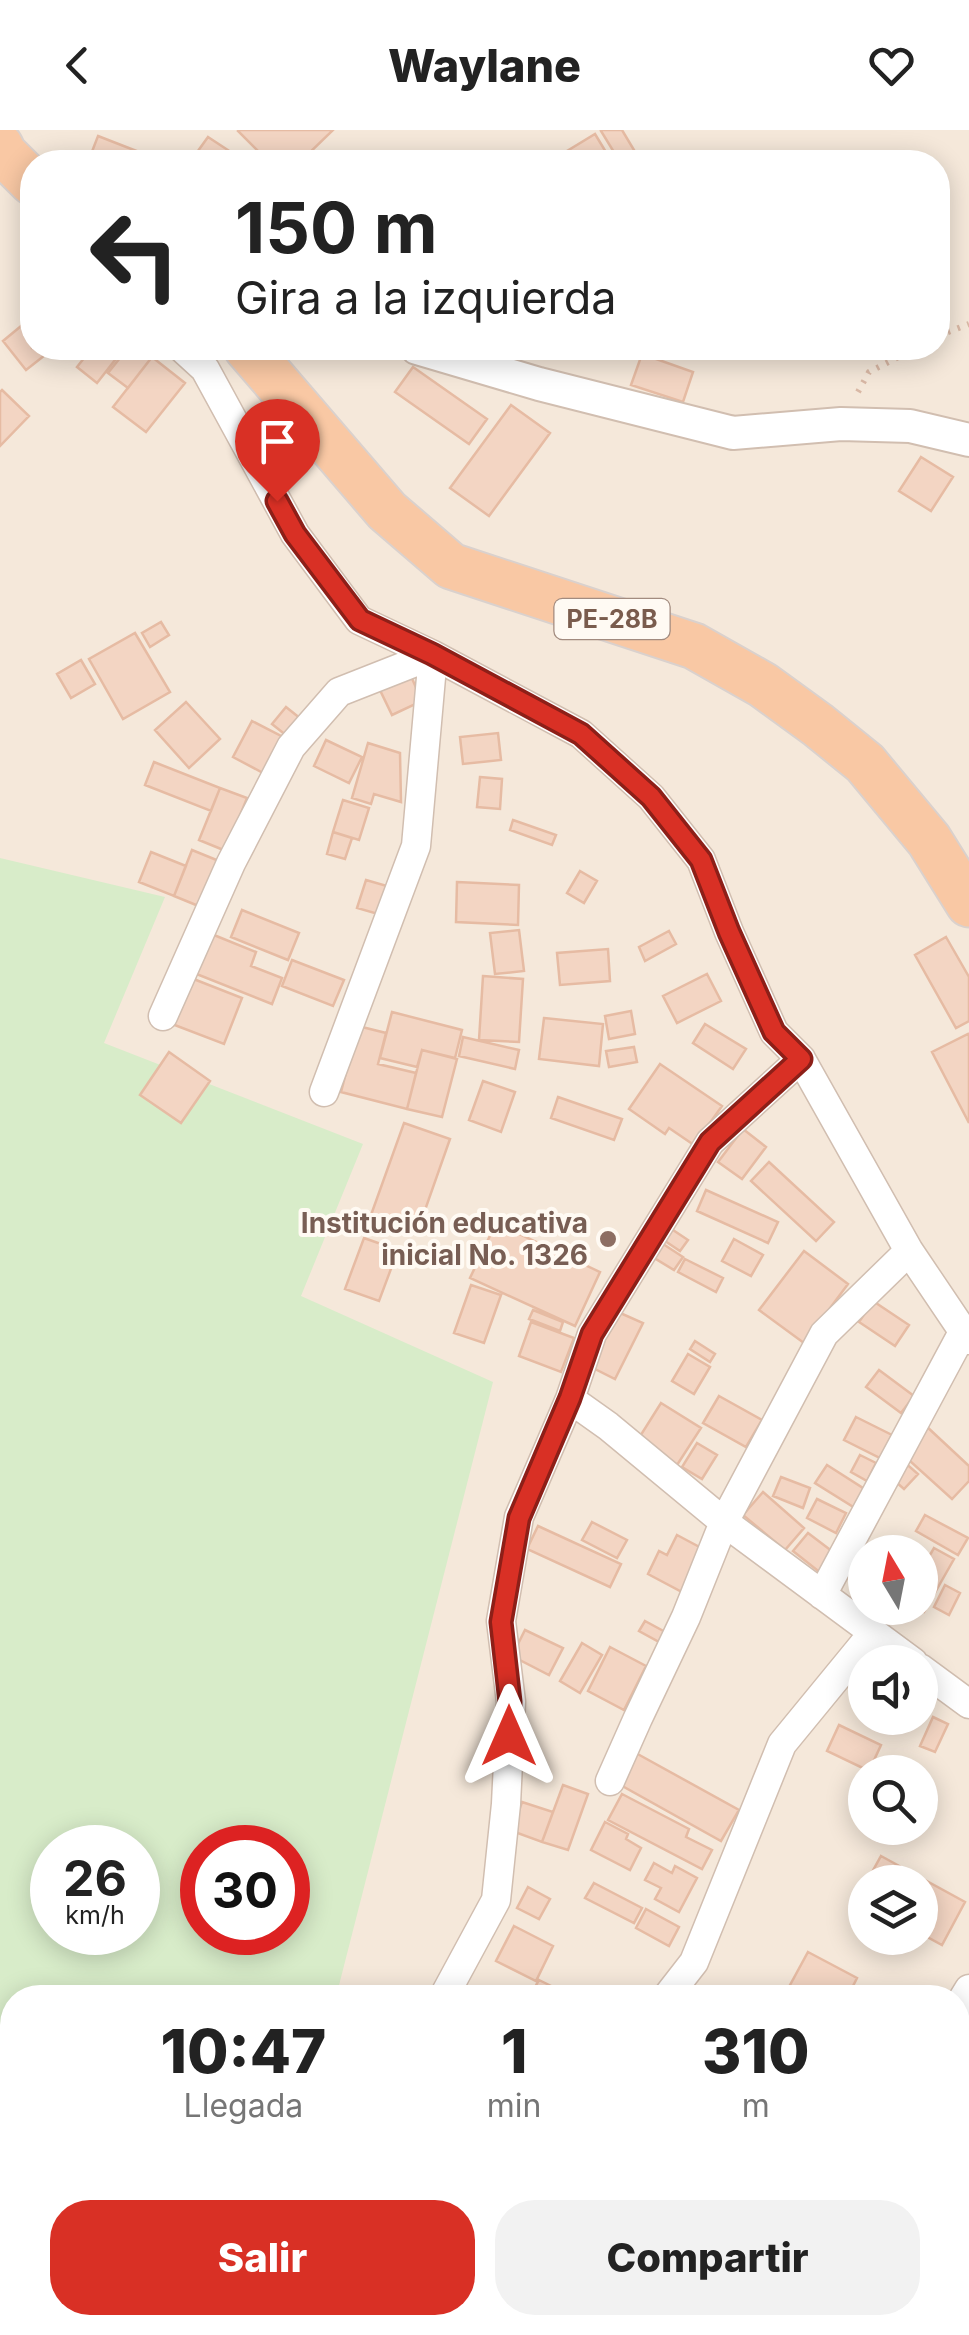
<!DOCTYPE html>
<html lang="es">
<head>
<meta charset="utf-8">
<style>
	body { margin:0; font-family:Inter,sans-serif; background:#f2f2f2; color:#222; height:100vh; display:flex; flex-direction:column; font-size:38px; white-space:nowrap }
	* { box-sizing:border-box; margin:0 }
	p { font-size:32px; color:#767676 }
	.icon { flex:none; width:55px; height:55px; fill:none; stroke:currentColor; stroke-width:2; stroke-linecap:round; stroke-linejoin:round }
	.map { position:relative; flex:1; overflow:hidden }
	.panel { position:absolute; left:0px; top:1855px; width:970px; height:350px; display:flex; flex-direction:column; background:#fff; border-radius:40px 40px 0 0; box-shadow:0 5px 25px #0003 }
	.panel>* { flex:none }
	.top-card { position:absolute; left:20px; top:20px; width:930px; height:210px; border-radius:40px; box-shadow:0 5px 25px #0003; background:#fff; color:#222; overflow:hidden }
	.needle { width:65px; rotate:350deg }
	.buttons { position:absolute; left:848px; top:1405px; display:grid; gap:20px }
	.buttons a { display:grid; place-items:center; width:90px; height:90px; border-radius:50%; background:#fff; box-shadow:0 5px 25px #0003; font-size:50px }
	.speed { position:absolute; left:30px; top:1695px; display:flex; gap:20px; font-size:50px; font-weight:700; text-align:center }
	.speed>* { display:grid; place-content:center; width:130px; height:130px; border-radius:50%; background:#fff; box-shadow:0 5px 25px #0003; line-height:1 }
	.speed small { font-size:25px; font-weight:400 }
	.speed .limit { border:15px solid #d22; background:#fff; color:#111 }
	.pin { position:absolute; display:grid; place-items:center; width:85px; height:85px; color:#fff; margin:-102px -42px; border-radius:50% 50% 50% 0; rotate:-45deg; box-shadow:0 0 10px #0007 }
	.pin .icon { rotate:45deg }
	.me { position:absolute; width:110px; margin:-55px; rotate:0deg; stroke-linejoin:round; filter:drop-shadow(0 0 8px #0008) }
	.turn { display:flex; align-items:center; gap:35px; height:210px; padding:0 50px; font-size:45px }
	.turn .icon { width:130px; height:130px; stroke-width:2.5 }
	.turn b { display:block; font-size:70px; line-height:85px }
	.eta { display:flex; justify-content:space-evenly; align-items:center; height:170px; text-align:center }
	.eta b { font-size:60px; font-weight:800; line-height:70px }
	.action { display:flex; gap:20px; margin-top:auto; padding:20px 50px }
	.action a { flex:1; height:115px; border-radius:40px; background:#d93025; color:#fff; font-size:40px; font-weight:800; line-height:115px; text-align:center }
	.action a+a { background:#f2f2f2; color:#222 }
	header { display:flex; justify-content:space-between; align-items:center; height:130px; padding:0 50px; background:#fff; font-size:45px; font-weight:800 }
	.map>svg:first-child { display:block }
	.residential { fill:#f5e8da; fill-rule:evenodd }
	.green { fill:#d8ecc9; fill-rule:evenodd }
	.building { fill:#f3d5c3; stroke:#e6bba3; stroke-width:2.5 }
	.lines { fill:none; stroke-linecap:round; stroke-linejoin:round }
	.minor-casing { stroke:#d1beb0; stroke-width:31 }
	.tertiary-casing { stroke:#d1beb0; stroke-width:36 }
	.trunk-casing { stroke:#dad1cd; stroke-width:49 }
	.path { stroke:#d9b8a5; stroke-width:6; stroke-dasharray:2.5 8; stroke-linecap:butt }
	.minor { stroke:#fff; stroke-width:28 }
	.tertiary { stroke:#fff; stroke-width:32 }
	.trunk { stroke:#f9c8a4; stroke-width:45 }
	.route-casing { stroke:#8d1f18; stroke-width:25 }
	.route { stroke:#d93025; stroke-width:18 }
	.education-dot { fill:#8d6e63; stroke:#fffaf3; stroke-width:4 }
	.labels { text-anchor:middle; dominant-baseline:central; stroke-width:8; stroke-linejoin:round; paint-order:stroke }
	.shield { fill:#fffaf3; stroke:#a28b7f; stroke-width:2.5 }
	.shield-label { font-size:25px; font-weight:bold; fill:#7a5c4d }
	.education-label { font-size:28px; font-weight:bold; fill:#785e54; stroke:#fffaf3; text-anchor:end }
</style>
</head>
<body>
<header><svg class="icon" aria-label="back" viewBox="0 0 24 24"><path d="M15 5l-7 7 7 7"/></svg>Waylane<svg class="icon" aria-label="heart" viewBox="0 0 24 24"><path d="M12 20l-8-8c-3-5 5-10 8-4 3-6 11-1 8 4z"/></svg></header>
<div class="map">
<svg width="969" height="2205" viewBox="0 0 969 2205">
	<rect width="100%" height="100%" fill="#fdf6ec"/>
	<path class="residential" d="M0,0H969V2205H0ZM32,32H938V218H32ZM865,1422H920V1478H865ZM865,1532H920V1588H865ZM865,1642H920V1698H865ZM52,1718H138V1802H52ZM202,1718H288V1802H202ZM865,1752H920V1808H865ZM12,1868H958V2192H12Z"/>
	<path class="green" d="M0,728L165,767L104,913L363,1014L301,1166L493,1252L336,1867L12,1868V2023L0,2018ZM52,1718H138V1802H52ZM202,1718H288V1802H202Z"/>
	<path class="building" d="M239,0H333L300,32H269L238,1Z
		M603,0H622L640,30L636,32H620L601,1Z
		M595,4L612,32H549Z
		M98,6L152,27L150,32H88Z
		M208,7L246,32H190Z
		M32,187V218H54L26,240L3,211Z
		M92,218H117L122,221L97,253L77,237Z
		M128,218H139L152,227L128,258L108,243Z
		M485,218H559V220L489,236Z
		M642,224L693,242L683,272L631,255Z
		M152,227L185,253L146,302L113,277Z
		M413,237L487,289L469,314L395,262Z
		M2,260L29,286L0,316V262Z
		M511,275L550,303L489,386L450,358Z
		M921,327L953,347L931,381L899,361Z
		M161,492L169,505L150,517L142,503Z
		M135,503L170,562L123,589L89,529Z
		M81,530L95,554L71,568L57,544Z
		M410,544L422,571L392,585L379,558Z
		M186,572L220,609L189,638L155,600Z
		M286,577L301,589L287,606L272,594Z
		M252,591L285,608L265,644L233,627Z
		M498,603L501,630L463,634L460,607Z
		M326,610L362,627L349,653L314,636Z
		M368,613L400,623L401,672L374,664L371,674L352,668Z
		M154,632L220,658L211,681L145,655Z
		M480,647L502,649L500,679L477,677Z
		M220,658L247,668L226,721L199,710Z
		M343,670L369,678L359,710L333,702Z
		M513,690L556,705L552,715L510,700Z
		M333,702L352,708L345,729L327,724Z
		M192,720L219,731L201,777L174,766Z
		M151,722L186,736L174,766L139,752Z
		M580,741L597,751L584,773L567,763Z
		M366,750L394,758L385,786L357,778Z
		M457,752L519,755L518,795L456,792Z
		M242,780L299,803L288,830L231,807Z
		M519,800L524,841L495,844L490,803Z
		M669,801L676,814L645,831L639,817Z
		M209,803L256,822L251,836L282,848L272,874L194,843Z
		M946,807L969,847V891L956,898L915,825Z
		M608,819L610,851L560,855L557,823Z
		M292,830L344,850L333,876L282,856Z
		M707,844L721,871L677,893L663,866Z
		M483,846L523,849L519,912L479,910Z
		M191,848L242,868L224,914L172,894Z
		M631,881L635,904L609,909L605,886Z
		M392,882L462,900L455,928L422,920L417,937L380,928Z
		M544,888L603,894L599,936L539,929Z
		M705,894L746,919L733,939L693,913Z
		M358,896L386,903L378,934L416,943L407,979L341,962Z
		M968,904L969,906V993L932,922Z
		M463,907L519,920L515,939L459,926Z
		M634,917L637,932L609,937L606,921Z
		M422,920L457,929L442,987L407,979Z
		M169,922L210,951L181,993L140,965Z
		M660,934L722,976L694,1015L669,998L665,1004L629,979Z
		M483,951L515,962L501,1002L469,990Z
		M558,967L622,989L614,1010L551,988Z
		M404,993L450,1009L418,1100L371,1085Z
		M743,999L766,1017L742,1049L718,1032Z
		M769,1032L834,1092L816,1111L751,1051Z
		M706,1060L778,1092L768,1113L697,1081Z
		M496,1093L600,1142L575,1196L470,1148Z
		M670,1098L688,1110L680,1121L662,1109Z
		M364,1108L398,1120L379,1171L345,1159Z
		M734,1109L763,1125L751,1146L722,1131Z
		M660,1112L683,1127L674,1140L651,1126Z
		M804,1121L848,1154L804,1213L759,1180Z
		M685,1129L723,1148L716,1162L678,1142Z
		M471,1155L501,1165L484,1213L454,1203Z
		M873,1171L909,1195L895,1216L859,1192Z
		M533,1180L563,1192L560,1201L529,1189Z
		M618,1182L643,1193L615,1249L591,1237Z
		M531,1192L574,1208L561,1242L519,1226Z
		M695,1211L715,1224L710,1232L690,1219Z
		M688,1224L710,1237L694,1264L672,1251Z
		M879,1240L914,1266L901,1283L866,1257Z
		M719,1266L762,1290L746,1317L703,1293Z
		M661,1273L701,1298L677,1335L637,1311Z
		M856,1287L892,1305L880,1328L844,1310Z
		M925,1295L969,1336V1351L952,1369L900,1322Z
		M697,1313L717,1325L702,1349L682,1337Z
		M860,1325L876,1333L867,1351L851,1342Z
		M903,1331L918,1344L904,1359L889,1346Z
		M827,1335L866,1360L855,1378L815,1353Z
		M781,1347L810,1358L803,1378L773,1366Z
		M763,1362L804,1398L785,1420L743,1385Z
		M817,1369L846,1383L836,1403L807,1388Z
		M925,1385L968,1408L958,1425L916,1401Z
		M592,1392L627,1410L617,1428L582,1410Z
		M538,1396L621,1434L610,1457L527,1419Z
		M808,1403L837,1425L822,1444L793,1421Z
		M677,1405L705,1420L682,1462L648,1444L659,1421L667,1425Z
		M934,1418L954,1429L924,1482L915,1478H920V1442Z
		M945,1455L960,1463L949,1485L934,1477Z
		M645,1491L667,1503L661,1513L639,1501Z
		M525,1500L563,1518L549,1545L512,1526Z
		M582,1513L602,1525L580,1563L560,1551Z
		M610,1517L646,1536L624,1580L588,1561Z
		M933,1587L948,1594L935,1622L920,1616Z
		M839,1595L881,1615L869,1641L827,1621Z
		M634,1622L739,1680L721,1711L617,1653Z
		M563,1655L588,1664L568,1720L542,1712Z
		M622,1664L689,1699L686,1707L712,1720L702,1739L608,1690Z
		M522,1672L553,1682L542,1712L512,1701Z
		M605,1692L628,1704L626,1709L641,1718L630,1740L591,1720Z
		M881,1726L965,1772L942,1815L920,1803V1752H887L871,1744Z
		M654,1733L672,1743L675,1736L697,1748L679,1782L655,1769L661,1758L645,1750Z
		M594,1753L642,1778L634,1793L585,1768Z
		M528,1757L550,1769L539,1789L517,1778Z
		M646,1779L679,1797L669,1816L636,1798Z
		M514,1796L553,1816L536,1851L496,1831Z
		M808,1822L857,1848L847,1868H783Z
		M539,1850L563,1862L561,1868H529Z
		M505,2192H544L567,2205H498Z
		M604,2192H628L621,2205H597Z"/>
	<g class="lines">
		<g class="minor-casing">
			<path id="minor" d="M182,218L205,239L295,404L359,490L433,525L581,604L651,667L701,730L729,802L774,902L801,929L909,1121L969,1210
				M163,886L231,733L291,617L339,562L433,525L416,716L324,962
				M570,1269L592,1204L710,1012L801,929
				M822,1465L963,1202
				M920,1538L969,1574
				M610,1651L638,1588L686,1487L724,1392L824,1204L909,1121
				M443,1868L496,1770L506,1674L511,1572L501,1491L519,1387L570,1269L608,1296L724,1392L913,1532
				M666,1868L694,1832L782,1614L873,1503
				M958,1877L969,1859
				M903,2192L919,2205
				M291,2205L298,2192
				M483,2205L490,2192
				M748,2205L756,2192"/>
		</g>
		<g class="tertiary-casing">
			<path id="tertiary" d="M417,218L539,254L733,303L841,294L910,296L969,310"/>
		</g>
		<g class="trunk-casing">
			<path id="trunk" d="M0,16L4,24L32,52
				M247,218L387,381L451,436L694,516L763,555L818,595L865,633L929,710L969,774"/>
		</g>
		<path class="path" d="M938,206L969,194
			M858,262L869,242L916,218"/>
		<use href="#minor" class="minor"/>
		<use href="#tertiary" class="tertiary"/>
		<use href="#trunk" class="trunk"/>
	</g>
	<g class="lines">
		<g class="route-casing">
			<path id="route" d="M277,371L295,404L360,490L432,524L581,604L651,667L701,730L729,802L774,902L801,929L710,1012L592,1204L570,1268L519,1388L501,1492L510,1572L509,1606"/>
		</g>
		<use href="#route" class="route"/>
	</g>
	<circle class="education-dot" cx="608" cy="1109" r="10"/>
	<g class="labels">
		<rect class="shield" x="554.5" y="469" width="115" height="40" rx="8"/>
		<g class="shield-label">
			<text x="612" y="489">PE-28B</text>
		</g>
		<g class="education-label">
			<text x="588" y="1093">Institución educativa<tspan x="588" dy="32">inicial No. 1326</tspan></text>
		</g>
	</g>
</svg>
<div class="buttons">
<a><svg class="needle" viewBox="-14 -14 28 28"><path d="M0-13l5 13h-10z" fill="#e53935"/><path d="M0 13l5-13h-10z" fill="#767676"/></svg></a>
<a><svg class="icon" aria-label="sound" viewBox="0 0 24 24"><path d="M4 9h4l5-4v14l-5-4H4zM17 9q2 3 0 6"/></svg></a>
<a><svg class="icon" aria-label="search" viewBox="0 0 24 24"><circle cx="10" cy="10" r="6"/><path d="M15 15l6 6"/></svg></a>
<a><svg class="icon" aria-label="layers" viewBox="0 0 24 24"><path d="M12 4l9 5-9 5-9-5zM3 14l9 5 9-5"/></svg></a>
</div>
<div class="speed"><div>26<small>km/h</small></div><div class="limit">30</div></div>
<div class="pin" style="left:277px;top:371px;background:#d93025"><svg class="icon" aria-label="arrive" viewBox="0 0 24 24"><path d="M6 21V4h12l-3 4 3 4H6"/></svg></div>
<svg class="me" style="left:509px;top:1606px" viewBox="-20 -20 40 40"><path d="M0-17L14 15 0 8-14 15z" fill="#d93025" stroke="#fff" stroke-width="4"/></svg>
<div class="top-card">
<div class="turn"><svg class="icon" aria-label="left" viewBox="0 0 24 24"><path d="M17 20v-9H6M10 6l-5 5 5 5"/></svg><div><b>150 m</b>Gira a la izquierda</div></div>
</div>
<section class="panel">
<div class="eta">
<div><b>10:47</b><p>Llegada</p></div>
<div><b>1</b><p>min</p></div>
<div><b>310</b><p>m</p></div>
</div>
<div class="action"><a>Salir</a><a>Compartir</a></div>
</section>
</div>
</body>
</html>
